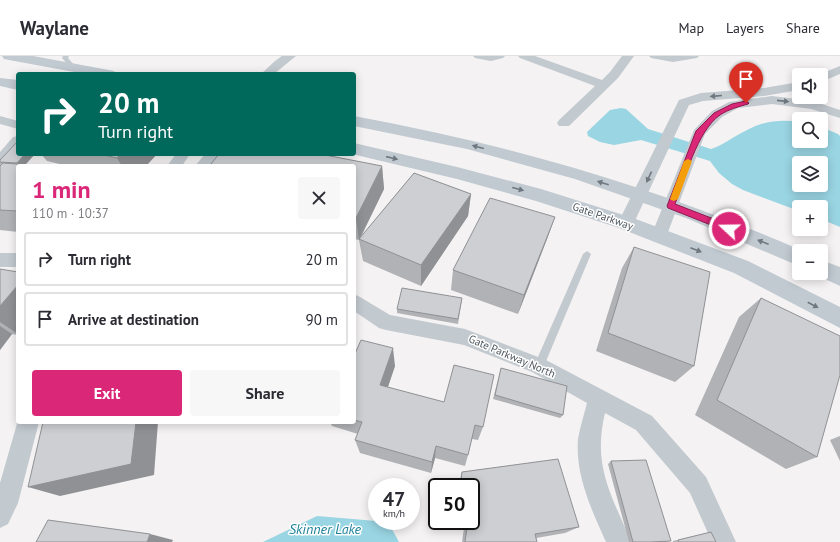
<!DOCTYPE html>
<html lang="en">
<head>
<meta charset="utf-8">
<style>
	body { margin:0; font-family:"PT Sans",sans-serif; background:#f7f7f7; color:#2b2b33; height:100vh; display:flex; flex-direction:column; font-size:15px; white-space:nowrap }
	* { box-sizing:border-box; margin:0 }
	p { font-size:13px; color:#7c7c81 }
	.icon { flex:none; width:22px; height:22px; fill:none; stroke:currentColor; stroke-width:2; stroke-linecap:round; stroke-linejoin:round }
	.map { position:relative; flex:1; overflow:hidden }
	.side { position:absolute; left:16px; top:108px; width:340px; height:260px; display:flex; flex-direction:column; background:#fff; border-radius:4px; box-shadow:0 2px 10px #0003 }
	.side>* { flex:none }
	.hud { position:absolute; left:16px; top:16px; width:340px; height:84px; border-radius:4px; box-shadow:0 2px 10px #0003; background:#00695c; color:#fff; overflow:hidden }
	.tools { position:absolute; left:792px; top:12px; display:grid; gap:8px }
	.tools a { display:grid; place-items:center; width:36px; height:36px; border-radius:4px; background:#fff; box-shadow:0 2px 10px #0003; font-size:20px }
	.speed { position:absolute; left:368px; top:422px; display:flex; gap:8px; font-size:20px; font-weight:700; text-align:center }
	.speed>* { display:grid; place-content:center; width:52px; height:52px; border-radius:50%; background:#fff; box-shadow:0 2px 10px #0003; line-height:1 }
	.speed small { font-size:10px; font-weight:400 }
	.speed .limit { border:2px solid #111; border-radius:6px; background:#fff; color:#111 }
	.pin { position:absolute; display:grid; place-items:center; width:34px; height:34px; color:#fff; margin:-41px -17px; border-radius:50% 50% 50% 0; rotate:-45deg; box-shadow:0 0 4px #0007 }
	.pin .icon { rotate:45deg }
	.me { position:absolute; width:44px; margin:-22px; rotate:291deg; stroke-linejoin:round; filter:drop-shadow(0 0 3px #0008) }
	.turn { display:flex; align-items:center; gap:14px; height:84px; padding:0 16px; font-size:18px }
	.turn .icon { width:52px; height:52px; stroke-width:2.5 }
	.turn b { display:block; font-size:28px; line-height:34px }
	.round { display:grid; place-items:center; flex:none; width:42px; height:42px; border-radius:4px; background:#f7f7f7 }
	.head { display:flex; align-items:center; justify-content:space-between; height:68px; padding:0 16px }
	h1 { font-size:24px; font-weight:700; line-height:30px; color:#db2777 }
	.button { display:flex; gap:8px; margin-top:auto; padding:8px 16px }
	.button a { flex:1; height:46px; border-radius:4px; background:#db2777; color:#fff; font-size:16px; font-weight:700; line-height:46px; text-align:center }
	.button a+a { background:#f7f7f7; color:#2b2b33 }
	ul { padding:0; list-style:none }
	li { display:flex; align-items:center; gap:12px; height:54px; margin:0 8px 6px; padding:0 8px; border:2px solid #e1e1e2; border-radius:4px }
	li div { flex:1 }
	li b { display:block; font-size:15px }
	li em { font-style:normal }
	header { display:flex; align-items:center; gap:24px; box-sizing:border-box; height:56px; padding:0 20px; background:#fff; border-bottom:1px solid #e1e1e2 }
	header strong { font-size:19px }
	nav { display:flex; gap:22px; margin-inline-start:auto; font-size:14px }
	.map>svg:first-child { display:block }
	.water { fill:#9ad5e3; fill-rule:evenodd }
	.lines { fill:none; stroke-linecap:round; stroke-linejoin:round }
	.service { fill:#c2c9cf; fill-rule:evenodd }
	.minor { fill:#c2c9cf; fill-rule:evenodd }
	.secondary { fill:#c1c9d1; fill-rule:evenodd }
	.wall { fill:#b0b2b5 }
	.shaded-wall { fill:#909194 }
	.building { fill:#cdcfd3; stroke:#909194 }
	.oneway { fill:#6f787f }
	.oneway2 { fill:#6f7880 }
	.route { fill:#db2777; stroke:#8e194d }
	.slow { fill:#f59e0b }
	.labels { text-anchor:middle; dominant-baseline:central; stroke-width:3; stroke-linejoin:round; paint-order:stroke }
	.street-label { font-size:11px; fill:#4c565d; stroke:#fff }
	.near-water-label { font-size:14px; font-style:italic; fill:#1e8197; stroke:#fff }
</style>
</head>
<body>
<header>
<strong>Waylane</strong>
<nav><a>Map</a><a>Layers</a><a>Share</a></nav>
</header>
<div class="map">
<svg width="840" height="486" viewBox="0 0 840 486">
	<rect width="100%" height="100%" fill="#f4f2f2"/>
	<path class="water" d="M621,52L626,53L648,73L711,93C724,89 734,80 747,74C763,65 781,63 799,66V85H821V71L838,78L840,80V171L821,163V151H799V155L743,134L732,128L719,117L710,105L641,84L614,89L600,86L588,80L587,76L610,54ZM799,107H821V129H799Z
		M317,460L388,466L399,486H263Z"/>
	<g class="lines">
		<path class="service" d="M63,0H69L68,2L76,11L75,12H71L62,2Z
			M587,195L591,198L544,310L542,313L539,315L536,313L534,310L583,198Z"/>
		<path class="minor" d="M282,0H296L274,18H261L275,5Z
			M473,0H505L503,2L491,5L475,2Z
			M518,0H535L602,24L610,16L622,0H634L618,22L569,70H559L557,67L559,64L595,30L520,2Z
			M649,0H699L697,2L673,6L651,2Z
			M840,10V18L821,26V19H818Z
			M799,26V34L764,40L703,45L689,49L632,171L626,173L620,171L618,167L679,44L701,37L764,32Z
			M772,40L813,45L840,54V62L811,53L772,48L738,52L722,61L705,78L665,184L659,186L653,184L651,180L694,74L712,55L729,46Z
			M0,60L18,65V73L0,68Z
			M18,80V93L5,108L0,110V96L13,81Z
			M176,98H190L182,110H167Z
			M205,98H220L210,110H195Z
			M0,197H18V211H0Z
			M354,238L360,241L390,259L465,273L546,304L652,360L706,421L736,486H712L690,437L636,374L605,357C592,411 612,439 631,486H606C592,455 575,419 578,383C580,371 584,359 587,347L532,316L464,289L386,274L379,272L354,255Z
			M18,364V366H39L18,447L8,468L0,472V427Z"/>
		<path class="secondary" d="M2,0H33L109,14L114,15L116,18H85L9,4L4,3Z
			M0,22L18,24V34L0,30Z
			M354,60C512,89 655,131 803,195H799V210L686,162L575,123L467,93L354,70Z
			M354,87L457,111L541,133L633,162L748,205L840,251V272L734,217L619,172L536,145L457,123L352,98H354Z
			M821,204L840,211V230L814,218L821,217Z"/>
	</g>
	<path class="wall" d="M35,98L25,109L18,110V176L0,174V110L1,109L0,107V104Z
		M41,98H157L146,110H68L47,105Z
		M219,98H320L382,110L384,133L361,181L414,117L471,138L468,160L421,230L363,205L359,184L354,183V110H212L211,108Z
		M555,161L547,183L518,258L451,234L453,214Z
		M634,191L694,310L675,326L596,295L622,212Z
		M0,213L18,216V279L12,278L0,294Z
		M462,242L458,268L397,257V253Z
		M761,242L817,401L786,413L695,359L739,261Z
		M354,300L395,310L388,331L483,371L478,384L472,383L468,399L465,410L435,402L431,417L360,397L355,384L358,378L332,370L330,366H354Z
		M501,312L563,359L560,362L493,343Z
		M840,380V405L830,384Z
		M611,405L671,485L665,486H629L608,408Z
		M462,416L579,471L565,477L536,482L537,486H462L464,472L463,465H471V431H458L459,427Z
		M711,476L716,486H673V485Z"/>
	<path class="shaded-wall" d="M25,98H35L24,110H19L17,107Z
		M120,98H157L146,110H122L117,102Z
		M382,110L384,133L359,184L356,162Z
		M471,138L468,160L421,230V209Z
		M555,161L547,183L518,258L524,239Z
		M18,229V278L0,266V250Z
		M0,270L12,278L0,294Z
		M393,292L395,310L383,345L380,329Z
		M136,366H158L154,419L60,440L28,431Z
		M436,390L435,402L431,417L432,406Z
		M150,478L173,484L172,486H147Z"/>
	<path class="building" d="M18,85V98H25L17,107L0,106V104Z
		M100,98H120L117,102Z
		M219,98H320L382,110L356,162H354V110H213L214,109L211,108Z
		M3,107L44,110H18V155L0,154V110Z
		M414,117L471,138L421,209L359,183Z
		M490,142L555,161L524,239L453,214Z
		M634,191L710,216L694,310L608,277Z
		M0,213L18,216V229L0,250Z
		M402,232L462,242L458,263L397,253Z
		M761,242L840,280V319L817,401L717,344Z
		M361,284L393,292L380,329L444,346L454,309L494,319L483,371L475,369L468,399L436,390L432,406L355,384L362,366L354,364V300Z
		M501,312L567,330L563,359L495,339Z
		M43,366H136L131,408L28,431Z
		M558,403L579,471L535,478L537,486H465L468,465H471V431H462L461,424L462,416Z
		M646,404L671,485L650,486H633L611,405Z
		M48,464L150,478L147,486H36Z
		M711,476L716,486H679L678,484Z"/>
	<defs><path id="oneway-solid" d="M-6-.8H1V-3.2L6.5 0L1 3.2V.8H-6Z"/></defs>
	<g class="oneway">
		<use href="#oneway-solid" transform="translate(716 40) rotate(175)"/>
		<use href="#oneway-solid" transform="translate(783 45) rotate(6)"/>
		<use href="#oneway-solid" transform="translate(649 121) rotate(115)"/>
	</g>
	<g class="oneway2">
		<use href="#oneway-solid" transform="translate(478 91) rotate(-165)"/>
		<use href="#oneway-solid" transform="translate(392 102) rotate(13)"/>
		<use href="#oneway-solid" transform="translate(603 127) rotate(-162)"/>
		<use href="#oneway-solid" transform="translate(518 133) rotate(15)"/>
		<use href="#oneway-solid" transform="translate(763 186) rotate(-159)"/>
		<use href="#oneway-solid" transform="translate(696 194) rotate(21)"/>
		<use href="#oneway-solid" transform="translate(813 249) rotate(28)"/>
	</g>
	<path class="route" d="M746,45L749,47L748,48C738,51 729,53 720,59C697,75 685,123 675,148L732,170V175H726L668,152L667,150L696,75L714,57L732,48Z"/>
	<path class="slow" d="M688,103L692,105L678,143L674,145L671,144L670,143L684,105Z"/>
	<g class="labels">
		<g class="street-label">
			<text transform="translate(603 160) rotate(19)">Gate Parkway</text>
			<text transform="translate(512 300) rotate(23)">Gate Parkway North</text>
		</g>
		<g class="near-water-label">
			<text x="325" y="473">Skinner Lake</text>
		</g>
	</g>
</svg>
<div class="tools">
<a><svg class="icon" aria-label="sound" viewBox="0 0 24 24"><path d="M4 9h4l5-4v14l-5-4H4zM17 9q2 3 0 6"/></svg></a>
<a><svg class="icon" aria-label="search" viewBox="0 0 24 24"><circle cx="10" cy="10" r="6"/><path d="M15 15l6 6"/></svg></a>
<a><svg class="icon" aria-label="layers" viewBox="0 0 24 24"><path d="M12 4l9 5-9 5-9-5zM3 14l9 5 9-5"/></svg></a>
<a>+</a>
<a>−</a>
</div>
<div class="speed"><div>47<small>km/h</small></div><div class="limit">50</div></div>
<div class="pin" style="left:746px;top:47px;background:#d93025"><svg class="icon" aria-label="arrive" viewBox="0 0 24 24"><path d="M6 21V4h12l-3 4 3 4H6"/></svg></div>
<svg class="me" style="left:729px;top:173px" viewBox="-20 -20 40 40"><circle r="17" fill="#db2777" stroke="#fff" stroke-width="3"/><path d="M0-11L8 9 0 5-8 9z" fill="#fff"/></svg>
<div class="hud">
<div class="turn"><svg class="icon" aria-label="right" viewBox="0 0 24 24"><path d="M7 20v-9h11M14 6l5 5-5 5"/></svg><div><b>20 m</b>Turn right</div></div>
</div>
<section class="side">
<div class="head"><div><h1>1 min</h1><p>110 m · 10:37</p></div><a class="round"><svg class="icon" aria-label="close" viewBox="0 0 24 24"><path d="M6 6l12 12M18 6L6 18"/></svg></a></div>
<ul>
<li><svg class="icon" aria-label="right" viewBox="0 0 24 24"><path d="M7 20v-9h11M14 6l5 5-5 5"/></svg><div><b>Turn right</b></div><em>20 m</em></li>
<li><svg class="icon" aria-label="arrive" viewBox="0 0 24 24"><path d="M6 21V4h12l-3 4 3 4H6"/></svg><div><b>Arrive at destination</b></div><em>90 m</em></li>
</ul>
<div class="button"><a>Exit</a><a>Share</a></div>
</section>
</div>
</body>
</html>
